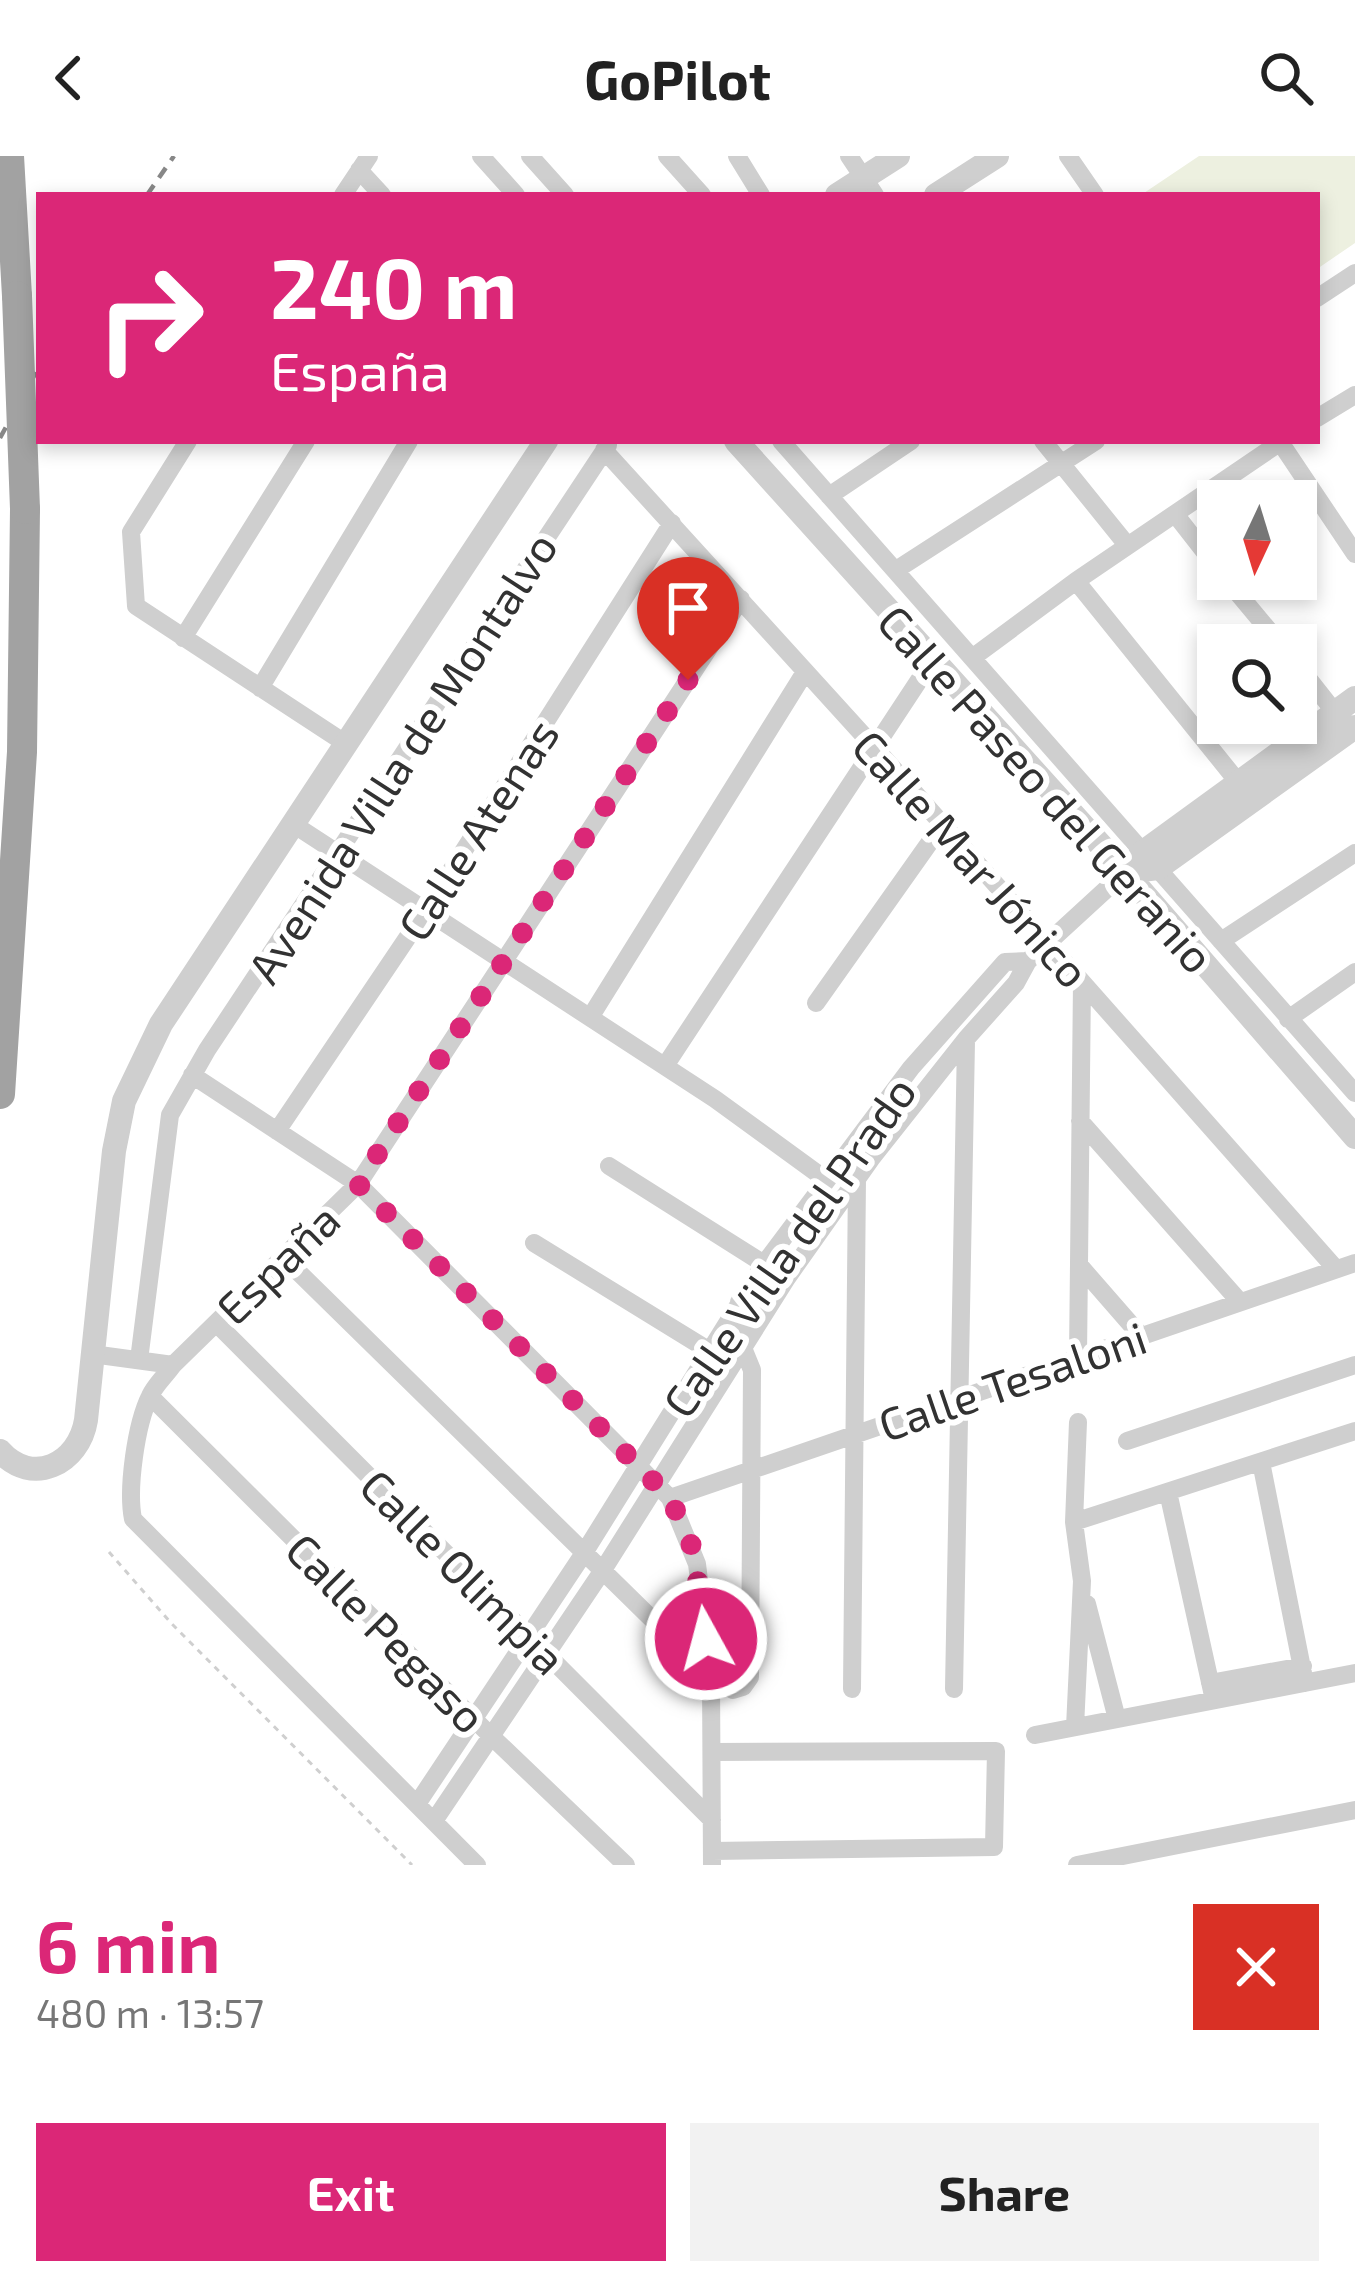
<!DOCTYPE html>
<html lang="en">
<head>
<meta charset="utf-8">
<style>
	body { margin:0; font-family:"Exo 2",sans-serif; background:#f2f2f2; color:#222; height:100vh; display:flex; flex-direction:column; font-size:45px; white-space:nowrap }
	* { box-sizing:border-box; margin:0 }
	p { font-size:39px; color:#767676 }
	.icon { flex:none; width:66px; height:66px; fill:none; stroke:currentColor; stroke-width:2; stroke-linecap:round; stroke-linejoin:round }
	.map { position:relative; height:1709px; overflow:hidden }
	.drawer { display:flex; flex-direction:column; background:#fff; flex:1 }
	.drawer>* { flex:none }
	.banner { position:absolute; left:36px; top:36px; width:1284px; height:252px; border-radius:0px; box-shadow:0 6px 18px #0003; background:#db2777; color:#fff; overflow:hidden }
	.needle { width:78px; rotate:184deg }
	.fabs { position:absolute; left:1197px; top:324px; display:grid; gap:24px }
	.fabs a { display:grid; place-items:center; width:120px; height:120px; border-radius:0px; background:#fff; box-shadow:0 6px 18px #0003; font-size:60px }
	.pin { position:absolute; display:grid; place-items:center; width:102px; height:102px; color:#fff; margin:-123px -51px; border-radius:50% 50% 50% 0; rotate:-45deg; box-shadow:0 0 12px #0007 }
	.pin .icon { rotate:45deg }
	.me { position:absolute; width:132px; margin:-66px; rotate:353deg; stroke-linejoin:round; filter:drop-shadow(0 0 9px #0008) }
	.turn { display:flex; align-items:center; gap:42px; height:252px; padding:0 36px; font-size:54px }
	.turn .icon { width:156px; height:156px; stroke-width:2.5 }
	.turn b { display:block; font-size:84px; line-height:102px }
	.round { display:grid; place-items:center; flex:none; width:126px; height:126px; border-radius:0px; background:#f2f2f2 }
	.headline { display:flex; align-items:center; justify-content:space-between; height:204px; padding:0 36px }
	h1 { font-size:72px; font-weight:700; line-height:90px; color:#db2777 }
	.action { display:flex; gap:24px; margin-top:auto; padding:24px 36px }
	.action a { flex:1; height:138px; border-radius:0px; background:#db2777; color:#fff; font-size:48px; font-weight:700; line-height:138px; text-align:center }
	.action a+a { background:#f2f2f2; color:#222 }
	header { display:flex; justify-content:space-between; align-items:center; height:156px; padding:0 36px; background:#fff; font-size:54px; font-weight:700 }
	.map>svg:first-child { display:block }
	.green { fill:#edf0e0 }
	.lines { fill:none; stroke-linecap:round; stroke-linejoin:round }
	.path { stroke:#cfcfcf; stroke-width:3; stroke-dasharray:6 6; stroke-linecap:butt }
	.minor { stroke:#cfcfcf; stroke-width:18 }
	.tertiary { stroke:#cfcfcf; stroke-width:24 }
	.trunk { stroke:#a2a2a2; stroke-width:30 }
	.rail { stroke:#878787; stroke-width:4.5; stroke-dasharray:12 9; stroke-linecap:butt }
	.trunk-bridge { stroke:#a2a2a2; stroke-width:30 }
	.route { stroke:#db2777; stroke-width:21; stroke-dasharray:0 37.8 }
	.labels { text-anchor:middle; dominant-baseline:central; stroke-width:12; stroke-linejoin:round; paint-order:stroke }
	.street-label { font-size:45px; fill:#323232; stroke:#fff }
</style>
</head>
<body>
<header><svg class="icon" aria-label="back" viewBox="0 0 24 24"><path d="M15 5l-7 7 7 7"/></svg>GoPilot<svg class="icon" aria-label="search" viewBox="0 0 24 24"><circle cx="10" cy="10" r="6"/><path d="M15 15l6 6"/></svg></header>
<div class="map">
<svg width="1355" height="1709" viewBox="0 0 1355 1709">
	<rect width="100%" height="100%" fill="#fff"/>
	<path class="green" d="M1199,0H1355V87L1317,113V39H1141Z"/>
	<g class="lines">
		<path class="path" d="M109,1396L171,1467L412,1709"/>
		<path class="minor" d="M481,0L516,39
			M530,0L565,39
			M667,0L702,39
			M737,0L761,39
			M849,0L875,39
			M1068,0L1095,39
			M359,14L382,39
			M343,39L369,0
			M1317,142L1355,117
			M1317,262L1355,239
			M188,285L131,376L136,450L348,589
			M781,285L1355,937
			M1043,285L1127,389
			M1280,286L1355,398
			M604,294L875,592L1336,1113
			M829,340L911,285
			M1175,358L1218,413
			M896,414L1096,285
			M1226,423L1281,489
			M1076,425L1238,626
			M183,482L306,285
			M972,502L1076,425L1282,285
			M1296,507L1341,564
			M260,532L409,285
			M293,668L715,943L825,1023
			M1221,785L1355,697
			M816,847L942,669
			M591,860L805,516
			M1288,863L1355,816
			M665,910L933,503
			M192,919L358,1028L670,1342L697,1408L711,1521L712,1709
			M1080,965L1240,1146
			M277,975L426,754L672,367
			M609,1010L772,1113
			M534,1087L708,1194L743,1192
			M283,1101L711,1521L733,1534L743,1531L750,1521L752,1214L743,1192L739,1146
			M1080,1110L1141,1180
			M216,1167L712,1664
			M92,1198L173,1209
			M1078,1201L1082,826
			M139,1204L170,959L207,894L608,289
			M150,1240L491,1580L626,1709
			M1127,1285L1355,1209
			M1261,1306L1305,1527
			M1168,1336L1214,1544
			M670,1342L1355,1107
			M1074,1366L1355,1275
			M1087,1448L1117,1563
			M1210,1527L1303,1510
			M852,1533L857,1022
			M954,1533L966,885
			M1075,1571L1082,1425L1074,1366L1078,1266
			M1035,1579L1355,1517
			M712,1596L996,1595L994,1691L712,1695
			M417,1648L584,1397L764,1108L911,912L1005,806L1028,805
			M434,1665L603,1414L787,1122L871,1003L966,883L1016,827L1028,805L1125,716
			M477,1709L133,1363C127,1333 136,1268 150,1240C155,1229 166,1219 173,1209L358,1028L741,443
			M1077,1709L1355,1654"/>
		<path class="tertiary" d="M837,39L898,0
			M936,39L997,0
			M736,285L1125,716L1355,981
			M1125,716L1142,697L1355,542
			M1125,716L1158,712L1355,571
			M0,1295C32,1331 79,1308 86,1264L114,995L124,945L161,868L546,285"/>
		<path class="trunk" d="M9,0L17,140
			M0,938L22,596L25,353"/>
		<path class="rail" d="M147,39L174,0
			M0,282L39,211"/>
		<path class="trunk-bridge" d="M17,140L25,353"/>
	</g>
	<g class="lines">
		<path class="route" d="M688,524L358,1028L670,1342L693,1393L706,1483"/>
	</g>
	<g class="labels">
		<g class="street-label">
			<text transform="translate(401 601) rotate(-57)">Avenida Villa de Montalvo</text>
			<text transform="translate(1047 632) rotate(48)">Calle Paseo del Geranio</text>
			<text transform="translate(477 673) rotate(-57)">Calle Atenas</text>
			<text transform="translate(972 702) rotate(48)">Calle Mar Jónico</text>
			<text transform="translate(788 1090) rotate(-55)">Calle Villa del Prado</text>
			<text transform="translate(277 1107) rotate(-44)">España</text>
			<text transform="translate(1012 1224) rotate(-19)">Calle Tesaloni</text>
			<text transform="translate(464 1415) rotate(45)">Calle Olimpia</text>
			<text transform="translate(387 1476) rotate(45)">Calle Pegaso</text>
		</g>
	</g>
</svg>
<div class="fabs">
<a><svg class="needle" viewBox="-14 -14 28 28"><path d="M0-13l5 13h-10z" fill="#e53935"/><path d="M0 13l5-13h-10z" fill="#767676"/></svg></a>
<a><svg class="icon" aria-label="search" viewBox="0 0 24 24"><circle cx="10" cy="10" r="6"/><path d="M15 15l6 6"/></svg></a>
</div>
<div class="pin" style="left:688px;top:524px;background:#d93025"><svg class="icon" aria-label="arrive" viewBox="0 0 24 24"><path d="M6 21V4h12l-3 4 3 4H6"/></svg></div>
<svg class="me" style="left:706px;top:1483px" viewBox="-20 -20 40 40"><circle r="17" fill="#db2777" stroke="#fff" stroke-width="3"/><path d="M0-11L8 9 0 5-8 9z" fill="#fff"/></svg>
<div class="banner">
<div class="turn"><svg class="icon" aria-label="right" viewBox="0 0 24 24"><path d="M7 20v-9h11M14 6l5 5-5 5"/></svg><div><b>240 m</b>España</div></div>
</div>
</div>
<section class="drawer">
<div class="headline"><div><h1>6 min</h1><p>480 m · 13:57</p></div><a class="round" style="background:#d93025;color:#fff"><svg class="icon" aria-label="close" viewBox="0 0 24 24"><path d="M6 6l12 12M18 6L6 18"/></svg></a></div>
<div class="action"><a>Exit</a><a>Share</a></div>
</section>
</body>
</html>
